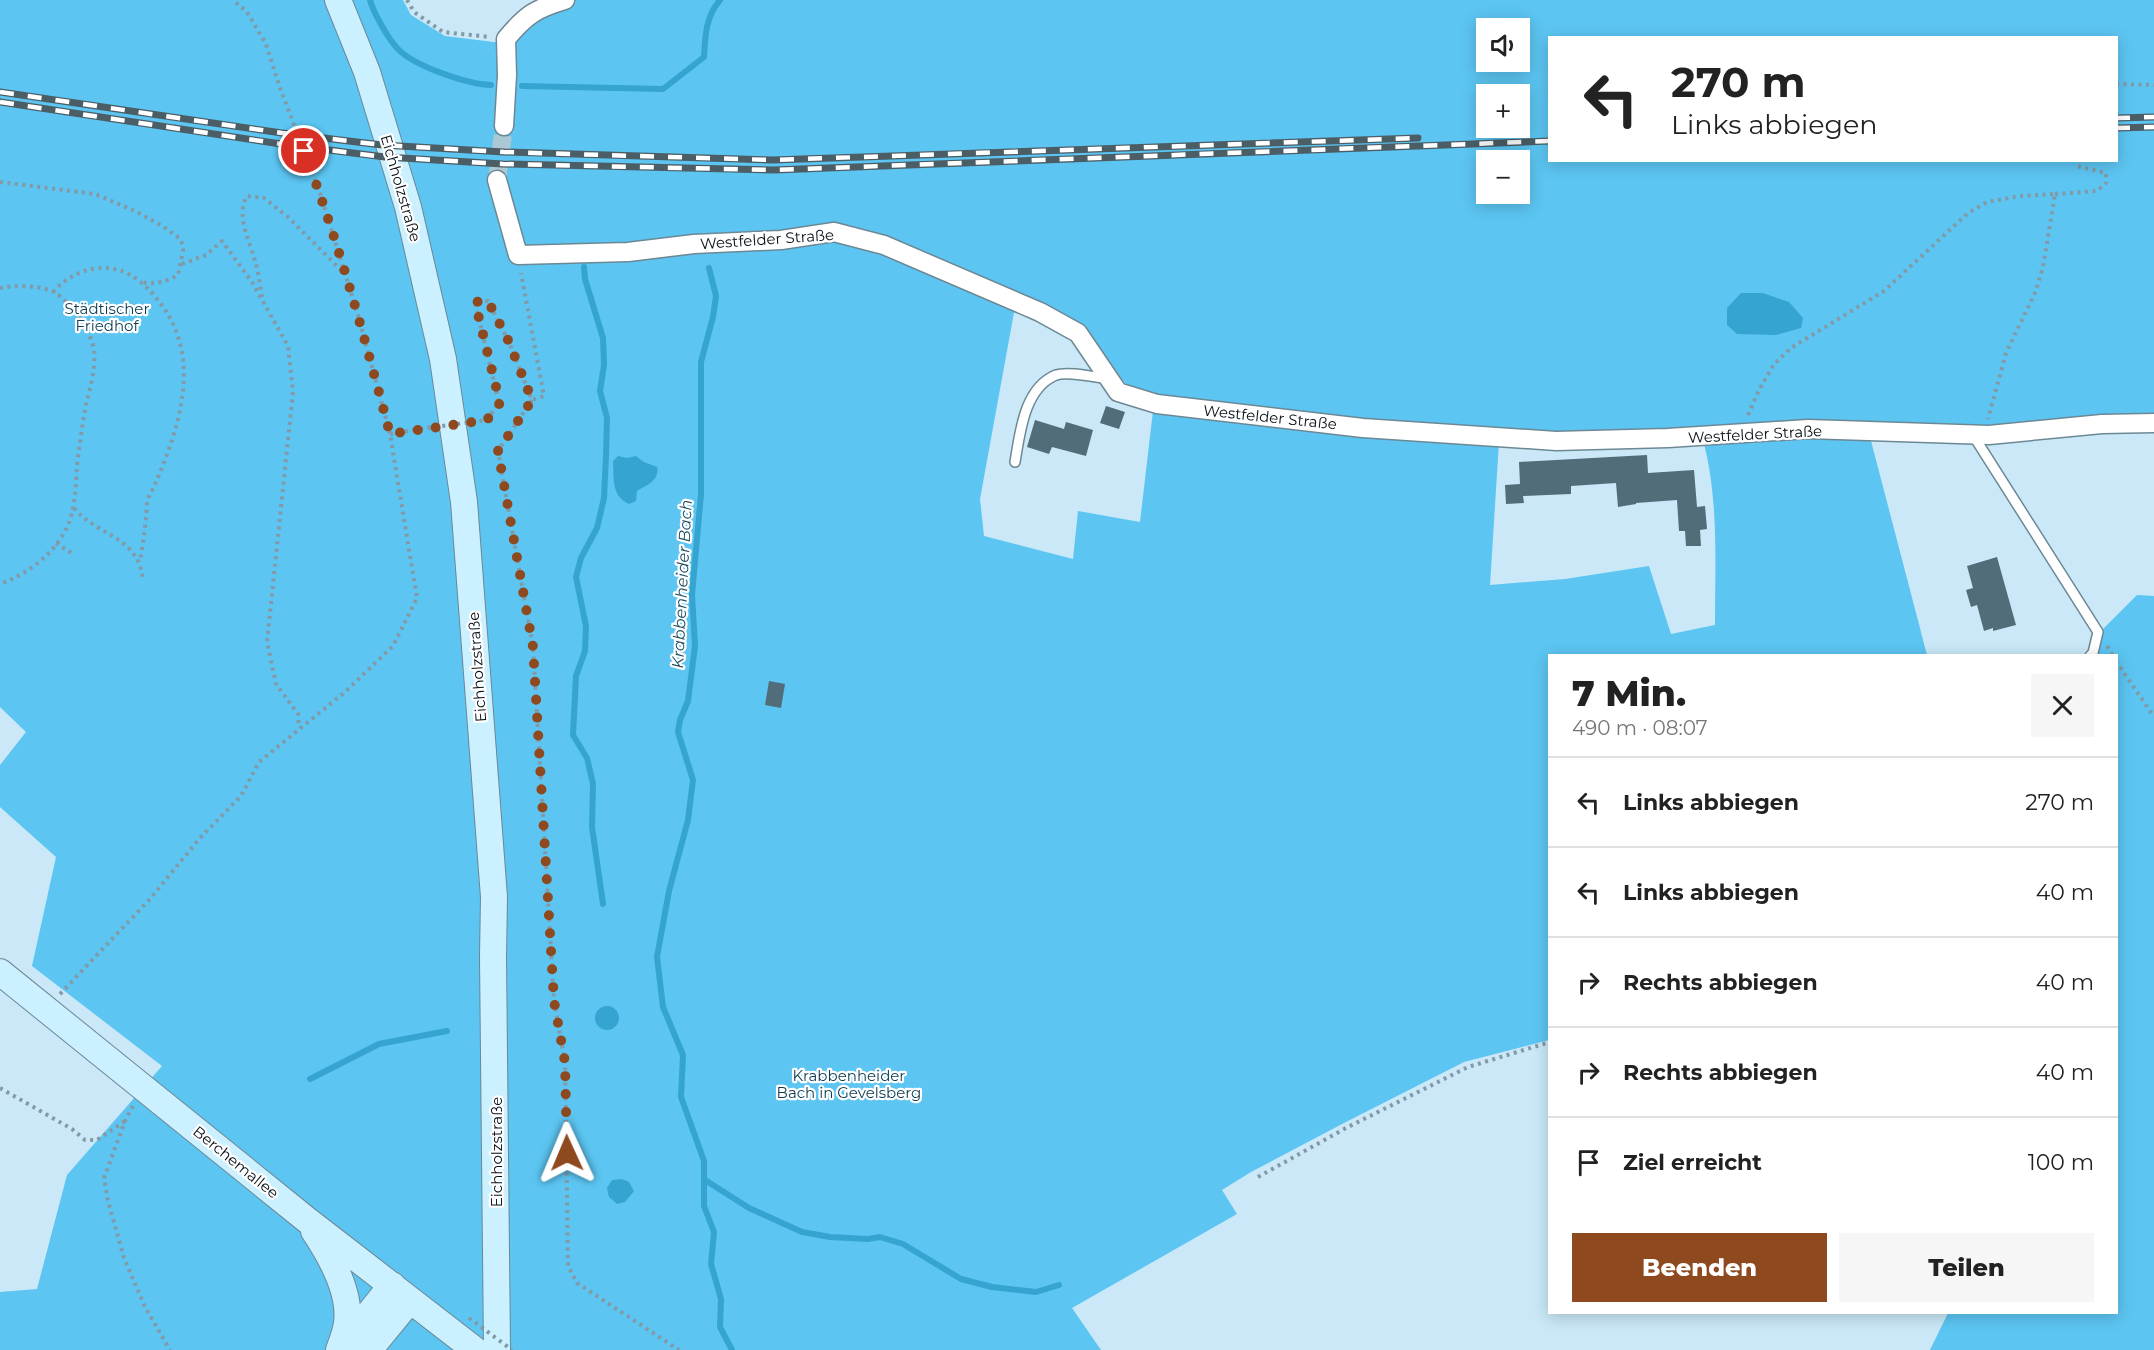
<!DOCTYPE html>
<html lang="de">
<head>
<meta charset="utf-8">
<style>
	body { margin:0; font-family:Montserrat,sans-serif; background:#f6f6f6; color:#222; height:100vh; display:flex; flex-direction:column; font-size:22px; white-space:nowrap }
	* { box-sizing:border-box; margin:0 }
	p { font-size:20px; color:#767676 }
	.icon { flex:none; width:33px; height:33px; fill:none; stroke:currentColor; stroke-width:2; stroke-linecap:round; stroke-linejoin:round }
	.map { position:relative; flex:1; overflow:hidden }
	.drawer { position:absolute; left:1548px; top:654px; width:570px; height:660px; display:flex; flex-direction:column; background:#fff; border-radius:0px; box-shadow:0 3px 15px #0003 }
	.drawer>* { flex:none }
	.top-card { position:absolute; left:1548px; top:36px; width:570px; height:126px; border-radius:0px; box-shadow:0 3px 15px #0003; background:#fff; color:#222; overflow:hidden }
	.controls { position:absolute; left:1476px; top:18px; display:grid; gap:12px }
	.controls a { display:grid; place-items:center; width:54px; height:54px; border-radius:0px; background:#fff; box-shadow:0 3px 15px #0003; font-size:30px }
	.pin { position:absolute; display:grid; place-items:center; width:51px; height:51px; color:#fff; margin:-26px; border:3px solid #fff; border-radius:50%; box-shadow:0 2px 6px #0007 }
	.me { position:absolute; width:66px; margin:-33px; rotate:359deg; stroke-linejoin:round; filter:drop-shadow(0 0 4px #0008) }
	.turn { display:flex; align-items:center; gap:21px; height:126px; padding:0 24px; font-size:27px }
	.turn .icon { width:78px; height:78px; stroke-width:2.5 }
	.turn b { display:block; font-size:42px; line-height:51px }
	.round { display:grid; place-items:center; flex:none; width:63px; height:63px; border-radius:0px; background:#f6f6f6 }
	.headline { display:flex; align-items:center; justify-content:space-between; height:102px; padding:0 24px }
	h1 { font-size:36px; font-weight:800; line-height:45px }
	.button { display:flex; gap:12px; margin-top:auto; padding:12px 24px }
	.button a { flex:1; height:69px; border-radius:0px; background:#8e491f; color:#fff; font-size:24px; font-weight:800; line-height:69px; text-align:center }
	.button a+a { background:#f6f6f6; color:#222 }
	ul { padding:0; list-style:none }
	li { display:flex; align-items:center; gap:18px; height:90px; padding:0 24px; border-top:2px solid #e0e0e0 }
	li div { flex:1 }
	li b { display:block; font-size:22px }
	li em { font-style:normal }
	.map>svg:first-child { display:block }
	.green { fill:#5cc5f2; fill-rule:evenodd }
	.water { fill:#35a4d1 }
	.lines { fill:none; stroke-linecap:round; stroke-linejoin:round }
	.stream { stroke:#35a4d1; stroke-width:6 }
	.building { fill:#526d7a }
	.street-tunnel { stroke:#adc8d5; stroke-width:18; stroke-dasharray:18 9; stroke-linecap:butt }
	.lane-casing { stroke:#6c8895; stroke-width:12 }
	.street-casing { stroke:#6c8895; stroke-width:21 }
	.secondary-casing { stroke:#6c8895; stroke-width:28 }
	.path { stroke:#8399a5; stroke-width:4; stroke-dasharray:3 4.5; stroke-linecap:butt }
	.lane { stroke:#fff; stroke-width:9 }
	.street { stroke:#fff; stroke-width:18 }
	.secondary { stroke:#cbf0ff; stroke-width:26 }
	.rail-casing { stroke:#4b5d65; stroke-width:7 }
	.rail { stroke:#fff; stroke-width:4.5; stroke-dasharray:14; stroke-linecap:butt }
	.path-bridge { stroke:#8399a5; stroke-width:4; stroke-dasharray:3 4.5; stroke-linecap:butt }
	.route { stroke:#8e491f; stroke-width:10; stroke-dasharray:0 18 }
	.labels { text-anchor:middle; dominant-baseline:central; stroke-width:4.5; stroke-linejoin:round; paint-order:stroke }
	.street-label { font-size:15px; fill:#061015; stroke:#fff }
	.park-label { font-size:15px; fill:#0d3c4f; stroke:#fff }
	.water-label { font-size:16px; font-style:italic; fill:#224f62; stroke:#fff }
</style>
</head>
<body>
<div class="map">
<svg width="2154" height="1350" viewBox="0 0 2154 1350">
	<rect width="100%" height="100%" fill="#cae8f7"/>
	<path class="green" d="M0,0H403L411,15L445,36L502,43L511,49C512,44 512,35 516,31C529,11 554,6 576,0H2154V418L2101,420L1992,431L1809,425L1669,434L1475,431L1265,414L1176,403L1147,396L1131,388L1111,370L1085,333L1073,321L887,242L832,229L746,239V245L779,244L836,236L883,249L1015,307L980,499L984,536L1073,559L1078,511L1140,522L1153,411L1357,434L1499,442L1490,585L1565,579L1649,566L1671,634L1715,625C1715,564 1719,499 1703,440L1808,435L1870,437L1927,655L1550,656L1549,1040L1464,1062L1342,1124L1251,1172L1222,1190L1237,1214L1072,1308L1101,1350H0V1292L37,1289L67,1175L162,1066L32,966L56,857L0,807V765L26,732L0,707ZM1486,28H1520V62H1486ZM1550,38H2116V160H1550ZM1486,94H1520V128H1486ZM1486,160H1520V194H1486Z
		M2137,595L2154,596V1350H1930L1948,1313L2116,1312V656L2092,655L2100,632Z"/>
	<path class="water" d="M1741,293H1763L1789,302L1803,318L1801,328L1776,335L1737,334L1727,325V308Z
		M618,456L627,458L636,456L644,462L657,467C660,480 647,485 637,491L636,501L629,504C611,496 614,478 613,461Z
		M595 1018a12 12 0 1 1 24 0a12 12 0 1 1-24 0Z
		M622,1179L629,1182L634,1191L625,1202L617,1204L609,1197L607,1188L612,1180Z"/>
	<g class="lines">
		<path class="stream" d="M370,0C374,14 388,38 397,48C413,66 467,84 491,85
			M522,86L663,89L704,57C705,36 706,16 720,0
			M584,267L585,279L603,338L604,365L600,391L607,418L606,456L604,498L597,528L581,558L576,577L586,626L585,651L576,676L573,735L587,758L593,784L592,827L603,904
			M709,268L716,296L713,317L701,362V494L692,595L695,646L688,701L680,720L678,732L693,780L688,820L669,891L657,957L663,1007L683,1055L681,1097L704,1161V1206L714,1232L711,1264L721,1299L720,1327L732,1350
			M310,1079L379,1044L447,1031
			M705,1180L749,1208L802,1232L830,1237L868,1239L880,1237L903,1244L961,1279L992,1287L1036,1292L1059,1285"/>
	</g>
	<path class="building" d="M1106,406L1125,412L1119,429L1100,423Z
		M1035,420L1064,429L1066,422L1093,430L1086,456L1052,447L1049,454L1027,447Z
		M1647,455L1648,473L1694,470L1697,507L1705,506L1707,529L1700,530L1701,546H1686L1685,531H1679L1677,500L1636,503V504L1618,507L1616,483L1571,486V494L1523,496L1524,503L1506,504L1505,485L1520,484L1519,462Z
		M1997,557L2016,625L1993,631V628L1984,631L1977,605L1971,607L1966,590L1973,588L1967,566Z
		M769,681L785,684L781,708L765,705Z"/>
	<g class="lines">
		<path class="street-tunnel" d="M497,180L504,126"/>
		<g class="lane-casing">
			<path id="lane" d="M1973,435L2098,632L2093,653L2090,656
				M1015,462C1020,433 1024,388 1056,375C1068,371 1094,377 1108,379"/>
		</g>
		<g class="street-casing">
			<path id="street" d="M504,126L507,75L506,39C526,15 535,9 565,0
				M497,180L518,255L628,252L694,244L781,240L834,232L884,245L1040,312L1078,333L1118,392L1157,404L1363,428L1556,441L1668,438L1808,429L1989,435L2102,424L2154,423"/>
		</g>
		<g class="secondary-casing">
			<path id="secondary" d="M338,0L367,72L408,207L443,359L464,502L494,897L493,957L497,1350
				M0,972L307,1220L475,1350
				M314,1231C330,1255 351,1292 347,1323C346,1332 342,1342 339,1350
				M343,1346L392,1285
				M369,1350L410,1300"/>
		</g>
		<path class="path" d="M407,0L414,12L443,32L490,37
			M2116,84L2154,85
			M0,182L95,194L135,211L164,227L179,238L183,245V251L178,275C166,282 155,285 141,282
			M2055,194L2097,191L2106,183V173L2077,166
			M182,264L206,255L222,241L252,282L288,346L293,392L267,642L276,684L298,714L299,728
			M0,288C16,285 39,285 54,292C69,300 93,334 94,351C96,368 90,388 86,405C83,420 81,435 79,450C74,481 79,511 61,538C46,560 24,575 0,584
			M53,292C69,274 91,265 114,269C133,272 150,289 161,304C202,359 180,425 156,482C154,488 150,493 148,499C146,504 147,511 146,517C145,532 142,547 140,562
			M262,297C260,286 259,275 256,264C251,244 235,216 247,196L264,198L288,217L345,274
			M532,400L498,451L533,647L554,1001L565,1062L568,1266L577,1283L679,1350
			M1748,415L1759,390L1774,364L1791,348L1884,291L1968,213L1987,202L2020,196L2055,194L2043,267L2035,293L2006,353L1988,419
			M487,420L499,403L475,302L488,301L509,342L532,400L544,396L521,273
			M390,434L420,429
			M74,508C98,537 138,535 143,580
			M56,543L73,554
			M2107,646L2113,656
			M2116,661L2154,717
			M60,994L150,899L200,838L241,796L259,762L345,692L393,646L417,598L390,434L358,315L320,193L280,88L266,44L247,12L233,0
			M0,1088L72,1129L85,1140H97L125,1121
			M133,1106L125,1121L104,1178L108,1201L124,1258L145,1307L170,1350
			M1258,1177L1346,1128L1468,1067L1550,1042"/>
		<use href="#lane" class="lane"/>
		<use href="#street" class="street"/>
		<use href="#secondary" class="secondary"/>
		<g class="rail-casing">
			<path id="rail" d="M0,92L282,133L382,145L504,152L773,160L1418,138
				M0,102L281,144L385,157L503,164L774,170L1550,141
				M2116,118L2154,117
				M2116,128L2154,127"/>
		</g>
		<use href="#rail" class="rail"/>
		<path class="path-bridge" d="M420,429L487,420
			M469,1318L512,1350"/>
	</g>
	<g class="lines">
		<path class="route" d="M304,151C339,243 365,339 390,434L487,420L500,403L475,302L488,301L509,342L532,400L498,451L533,647L554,1001L565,1062L567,1153"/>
	</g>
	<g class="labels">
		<g class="street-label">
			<text transform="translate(401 188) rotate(74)">Eichholzstraße</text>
			<text transform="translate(767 239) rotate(-4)">Westfelder Straße</text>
			<text transform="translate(1270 417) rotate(6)">Westfelder Straße</text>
			<text transform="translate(1755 434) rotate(-3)">Westfelder Straße</text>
			<text transform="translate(477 667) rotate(-94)">Eichholzstraße</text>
			<text transform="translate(496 1152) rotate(-90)">Eichholzstraße</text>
			<text transform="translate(236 1162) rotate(39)">Berchemallee</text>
		</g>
		<g class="park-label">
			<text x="107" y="308">Städtischer<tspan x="107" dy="17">Friedhof</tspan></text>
			<text x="849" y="1075">Krabbenheider<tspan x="849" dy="17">Bach in Gevelsberg</tspan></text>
		</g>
		<g class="water-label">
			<text transform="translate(682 584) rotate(-87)">Krabbenheider Bach</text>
		</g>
	</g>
</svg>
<div class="controls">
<a><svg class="icon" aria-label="sound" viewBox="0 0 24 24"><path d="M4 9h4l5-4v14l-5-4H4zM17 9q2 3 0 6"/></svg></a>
<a>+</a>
<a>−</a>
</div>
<div class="pin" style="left:304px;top:151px;background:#d93025"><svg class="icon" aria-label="arrive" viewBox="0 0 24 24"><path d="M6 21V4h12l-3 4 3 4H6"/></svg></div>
<svg class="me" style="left:567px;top:1153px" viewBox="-20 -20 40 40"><path d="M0-17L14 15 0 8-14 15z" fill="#8e491f" stroke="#fff" stroke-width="4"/></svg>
<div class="top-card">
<div class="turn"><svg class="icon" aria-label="left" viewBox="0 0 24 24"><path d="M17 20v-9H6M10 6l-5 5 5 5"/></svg><div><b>270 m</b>Links abbiegen</div></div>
</div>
<section class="drawer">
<div class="headline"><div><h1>7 Min.</h1><p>490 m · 08:07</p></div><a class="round"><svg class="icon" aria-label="close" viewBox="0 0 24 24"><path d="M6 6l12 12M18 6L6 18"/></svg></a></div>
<ul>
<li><svg class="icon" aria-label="left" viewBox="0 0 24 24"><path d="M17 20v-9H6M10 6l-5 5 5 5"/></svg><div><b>Links abbiegen</b></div><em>270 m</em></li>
<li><svg class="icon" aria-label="left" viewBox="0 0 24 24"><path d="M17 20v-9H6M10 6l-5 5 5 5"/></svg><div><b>Links abbiegen</b></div><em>40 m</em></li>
<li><svg class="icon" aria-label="right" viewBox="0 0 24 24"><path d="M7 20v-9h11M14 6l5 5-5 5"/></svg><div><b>Rechts abbiegen</b></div><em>40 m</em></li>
<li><svg class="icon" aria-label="right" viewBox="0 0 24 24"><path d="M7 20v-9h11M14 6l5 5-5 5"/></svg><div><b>Rechts abbiegen</b></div><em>40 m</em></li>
<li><svg class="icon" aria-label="arrive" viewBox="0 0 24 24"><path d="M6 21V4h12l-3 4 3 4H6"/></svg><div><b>Ziel erreicht</b></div><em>100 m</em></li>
</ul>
<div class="button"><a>Beenden</a><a>Teilen</a></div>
</section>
</div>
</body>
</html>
